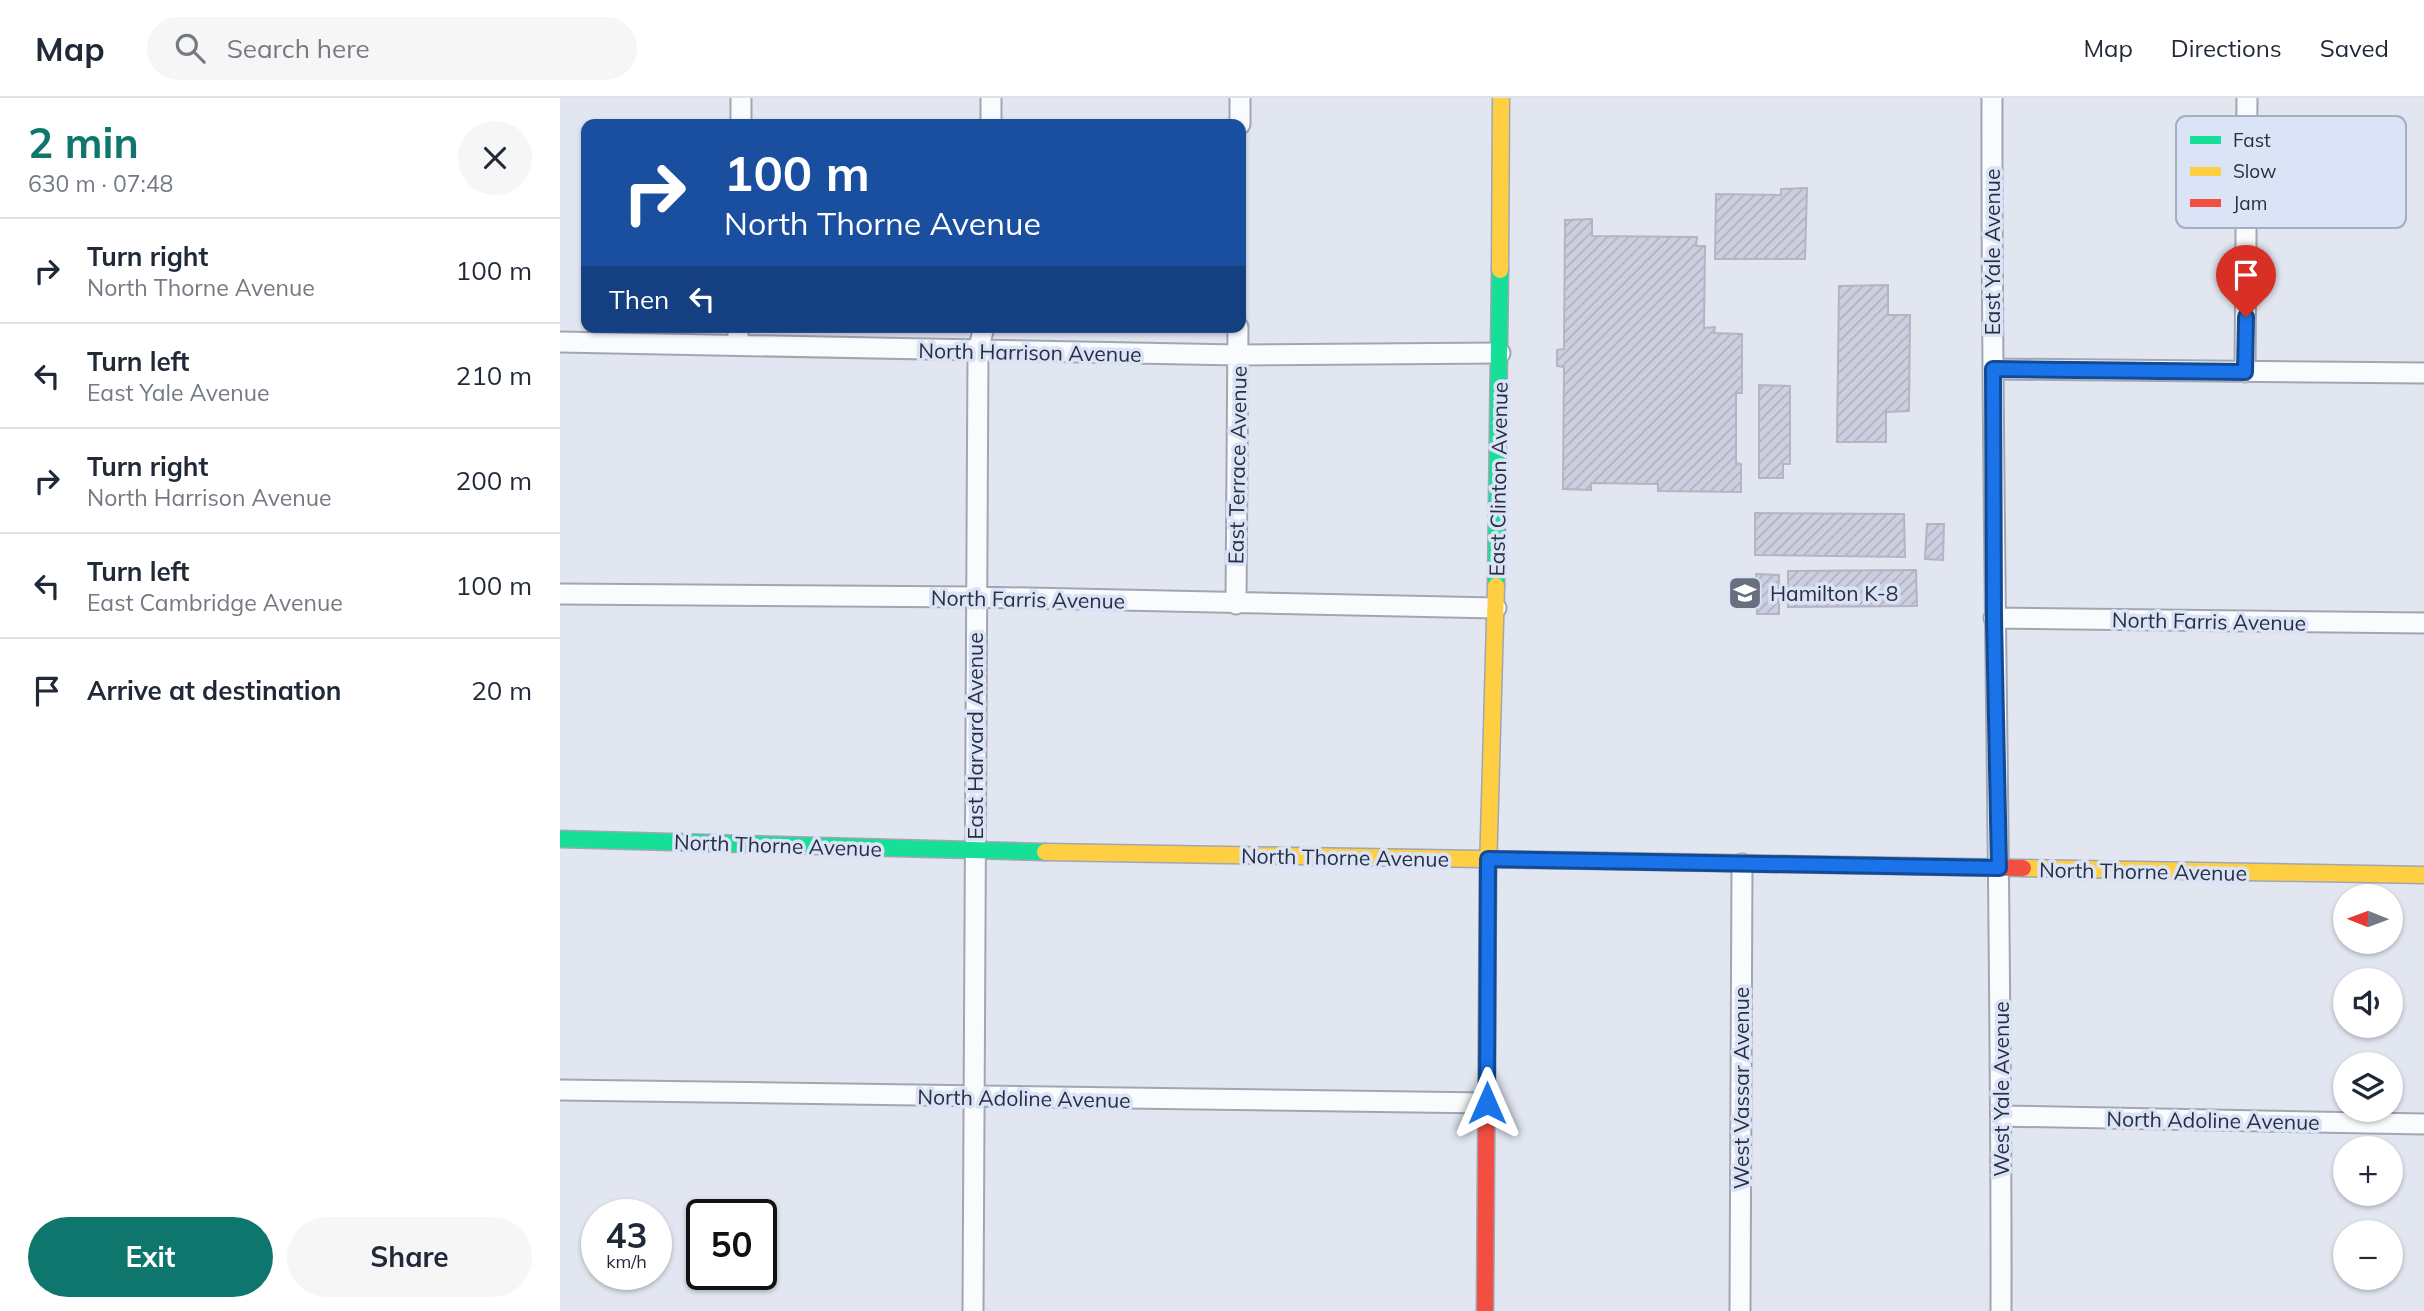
<!DOCTYPE html>
<html lang="en">
<head>
<meta charset="utf-8">
<style>
	body { margin:0; font-family:Mulish,sans-serif; background:#f6f6f7; color:#1f2937; height:100vh; display:flex; flex-direction:column; font-size:26px; white-space:nowrap }
	* { box-sizing:border-box; margin:0 }
	p { font-size:23px; color:#747a83 }
	.icon { flex:none; width:38px; height:38px; fill:none; stroke:currentColor; stroke-width:2; stroke-linecap:round; stroke-linejoin:round }
	.map { position:relative; flex:1; overflow:hidden }
	.panel { display:flex; flex-direction:column; background:#fff; width:560px }
	.panel>* { flex:none }
	.top-card { position:absolute; left:21px; top:21px; width:665px; height:214px; border-radius:14px; box-shadow:0 2px 5px #0004; background:#1a4fa0; color:#fff; overflow:hidden }
	.needle { width:46px; rotate:271deg }
	.buttons { position:absolute; left:1773px; top:786px; display:grid; gap:14px }
	.buttons a { display:grid; place-items:center; width:70px; height:70px; border-radius:50%; background:#fff; box-shadow:0 2px 5px #0004; font-size:35px }
	.speed { position:absolute; left:21px; top:1101px; display:flex; gap:14px; font-size:35px; font-weight:700; text-align:center }
	.speed>* { display:grid; place-content:center; width:91px; height:91px; border-radius:50%; background:#fff; box-shadow:0 2px 5px #0004; line-height:1 }
	.speed small { font-size:18px; font-weight:400 }
	.speed .limit { border:4px solid #111; border-radius:10px; background:#fff; color:#111 }
	.pin { position:absolute; display:grid; place-items:center; width:60px; height:60px; color:#fff; margin:-72px -30px; border-radius:50% 50% 50% 0; rotate:-45deg; box-shadow:0 0 7px #0007 }
	.pin .icon { rotate:45deg }
	.me { position:absolute; width:77px; margin:-38px; rotate:0deg; stroke-linejoin:round; filter:drop-shadow(0 0 5px #0008) }
	.turn { display:flex; align-items:center; gap:24px; height:147px; padding:0 28px; font-size:32px }
	.turn .icon { width:91px; height:91px; stroke-width:2.5 }
	.turn b { display:block; font-size:49px; line-height:60px }
	.then { display:flex; align-items:center; height:66px; padding:0 28px; background:#0003; gap:14px; font-size:26px }
	.round { display:grid; place-items:center; flex:none; width:74px; height:74px; border-radius:37px; background:#f6f6f7 }
	.summary { display:flex; align-items:center; justify-content:space-between; height:119px; padding:0 28px }
	h1 { font-size:42px; font-weight:700; line-height:52px; color:#0f766e }
	.primary-button { display:flex; gap:14px; margin-top:auto; padding:14px 28px }
	.primary-button a { flex:1; height:80px; border-radius:42px; background:#0f766e; color:#fff; font-size:28px; font-weight:700; line-height:80px; text-align:center }
	.primary-button a+a { background:#f6f6f7; color:#1f2937 }
	ul { padding:0; list-style:none }
	li { display:flex; align-items:center; gap:21px; height:105px; padding:0 28px; border-top:2px solid #e0e1e3 }
	li div { flex:1 }
	li b { display:block; font-size:26px }
	li em { font-style:normal }
	header { display:flex; align-items:center; gap:42px; box-sizing:border-box; height:98px; padding:0 35px; background:#fff; border-bottom:2px solid #e0e1e3 }
	header strong { font-size:33px }
	nav { display:flex; gap:38px; margin-inline-start:auto; font-size:24px }
	.search { width:490px; height:63px; background:#f6f6f7; display:flex; align-items:center; gap:18px; box-sizing:border-box; padding:0 24px; border-radius:38px; color:#747a83; font-size:26px }
	main { display:flex; flex:1; min-height:0 }
	.map>svg:first-child { display:block }
	.building { fill:url(#building-hatch); stroke:#b3b5c2; stroke-width:2 }
	.lines { fill:none; stroke-linecap:round; stroke-linejoin:round }
	.street-casing { stroke:#a1a6b3; stroke-width:23 }
	.fast-casing { stroke:#a1a6b3; stroke-width:19 }
	.slow-casing { stroke:#a1a6b3; stroke-width:19 }
	.jam-casing { stroke:#a1a6b3; stroke-width:19 }
	.street { stroke:#fafbfd; stroke-width:19 }
	.fast { stroke:#16e098; stroke-width:16 }
	.slow { stroke:#ffcf43; stroke-width:16 }
	.jam { stroke:#f24e42; stroke-width:16 }
	.route-casing { stroke:#114b97; stroke-width:18 }
	.route { stroke:#1a73e8; stroke-width:12 }
	.labels { text-anchor:middle; dominant-baseline:central; stroke-width:7; stroke-linejoin:round; paint-order:stroke }
	.street-label { font-size:21px; fill:#282f41; stroke:#dbe3f6 }
	.poi-label { font-size:21px; fill:#282f41; stroke:#dbe3f6; text-anchor:start }
	.key { fill:#dbe3f6; stroke:#a5adc0; stroke-width:2 }
	.key-label { font-size:19px; fill:#282f41 }
</style>
</head>
<body>
<header>
<strong>Map</strong>
<div class="search"><svg class="icon" aria-label="search" viewBox="0 0 24 24"><circle cx="10" cy="10" r="6"/><path d="M15 15l6 6"/></svg>Search here</div>
<nav><a>Map</a><a>Directions</a><a>Saved</a></nav>
</header>
<main>
<section class="panel">
<div class="summary"><div><h1>2 min</h1><p>630 m · 07:48</p></div><a class="round"><svg class="icon" aria-label="close" viewBox="0 0 24 24"><path d="M6 6l12 12M18 6L6 18"/></svg></a></div>
<ul>
<li><svg class="icon" aria-label="right" viewBox="0 0 24 24"><path d="M7 20v-9h11M14 6l5 5-5 5"/></svg><div><b>Turn right</b><p>North Thorne Avenue</p></div><em>100 m</em></li>
<li><svg class="icon" aria-label="left" viewBox="0 0 24 24"><path d="M17 20v-9H6M10 6l-5 5 5 5"/></svg><div><b>Turn left</b><p>East Yale Avenue</p></div><em>210 m</em></li>
<li><svg class="icon" aria-label="right" viewBox="0 0 24 24"><path d="M7 20v-9h11M14 6l5 5-5 5"/></svg><div><b>Turn right</b><p>North Harrison Avenue</p></div><em>200 m</em></li>
<li><svg class="icon" aria-label="left" viewBox="0 0 24 24"><path d="M17 20v-9H6M10 6l-5 5 5 5"/></svg><div><b>Turn left</b><p>East Cambridge Avenue</p></div><em>100 m</em></li>
<li><svg class="icon" aria-label="arrive" viewBox="0 0 24 24"><path d="M6 21V4h12l-3 4 3 4H6"/></svg><div><b>Arrive at destination</b></div><em>20 m</em></li>
</ul>
<div class="primary-button"><a>Exit</a><a>Share</a></div>
</section>
<div class="map">
<svg width="1864" height="1213" viewBox="0 0 1864 1213">
	<defs>
		<pattern id="building-hatch" width="6" height="6" patternUnits="userSpaceOnUse" patternTransform="scale(1.75)"><rect width="6" height="6" fill="#cdcedf"/><path d="M-1 1l2-2M0 6l6-6M5 7l2-2" fill="none" stroke="#b0b1c1"/></pattern>
	</defs>
	<rect width="100%" height="100%" fill="#e1e6f0"/>
	<path class="building" d="M1247,90L1245,161H1155L1156,96L1221,97V91Z
		M1032,121V138L1137,139L1136,148H1145L1144,230L1155,229L1154,235L1182,236V295H1176V365L1181,366V394L1098,393V386L1031,385V392L1003,391L1004,269L997,268V252L1004,251L1005,122Z
		M1328,187V217H1350L1349,313L1326,314V344H1277L1279,188Z
		M1199,287L1230,288V366H1223V380H1199Z
		M1195,415L1344,416L1345,459L1195,457Z
		M1367,426H1384L1383,462L1365,461Z
		M1356,472L1357,508L1228,509V473Z
		M1196,476L1219,477V516H1197Z"/>
	<g class="lines">
		<g class="street-casing">
			<path id="street" d="M1432,0C1431,404 1442,809 1441,1213
				M181,26V0
				M431,26V0
				M680,26V0
				M0,244L678,257L940,255
				M178,247V229
				M1433,271L1864,275
				M1685,274L1687,0
				M0,496L415,499L936,510
				M676,506L678,229
				M1434,520L1864,525
				M0,992L927,1005
				M1441,1018L1864,1026
				M413,1213C417,893 414,573 418,253L424,229
				M1180,1213L1182,766"/>
		</g>
		<g class="fast-casing">
			<path id="fast" d="M936,488L940,172
				M0,741L485,754"/>
		</g>
		<g class="slow-casing">
			<path id="slow" d="M940,172L941,0
				M485,754L1046,763
				M1463,770L1864,777
				M928,774L936,488"/>
		</g>
		<g class="jam-casing">
			<path id="jam" d="M1046,763L1463,770
				M925,1213L928,774"/>
		</g>
		<use href="#street" class="street"/>
		<use href="#fast" class="fast"/>
		<use href="#slow" class="slow"/>
		<use href="#jam" class="jam"/>
	</g>
	<g class="lines">
		<g class="route-casing">
			<path id="route" d="M927,1005L928,761L1439,770L1434,520L1433,271L1685,274L1686,219"/>
		</g>
		<use href="#route" class="route"/>
	</g>
	<defs>
		<g id="school-square" transform="scale(1.75)"><rect x="-9" y="-9" width="18" height="18" rx="4" fill="#696f7e" stroke="#dbe3f6"/><path d="M0-5L7-2L0 1L-7-2ZM-4 1L0 2.5L4 1V4Q0 6-4 4Z" fill="#fff"/></g>
	</defs>
	<g fill-rule="evenodd">
		<use href="#school-square" x="1185" y="495"/>
	</g>
	<g class="labels">
		<g class="street-label">
			<text transform="translate(1432 154) rotate(-90)">East Yale Avenue</text>
			<text transform="translate(470 254) rotate(1)">North Harrison Avenue</text>
			<text transform="translate(677 367) rotate(-89)">East Terrace Avenue</text>
			<text transform="translate(938 381) rotate(-89)">East Clinton Avenue</text>
			<text transform="translate(468 501) rotate(1)">North Farris Avenue</text>
			<text transform="translate(1649 523) rotate(1)">North Farris Avenue</text>
			<text transform="translate(415 638) rotate(-90)">East Harvard Avenue</text>
			<text transform="translate(218 747) rotate(2)">North Thorne Avenue</text>
			<text transform="translate(785 759) rotate(1)">North Thorne Avenue</text>
			<text transform="translate(1583 773) rotate(1)">North Thorne Avenue</text>
			<text transform="translate(1181 990) rotate(-90)">West Vassar Avenue</text>
			<text transform="translate(1441 991) rotate(-90)">West Yale Avenue</text>
			<text transform="translate(464 1000) rotate(1)">North Adoline Avenue</text>
			<text transform="translate(1653 1022) rotate(1)">North Adoline Avenue</text>
		</g>
		<g class="poi-label">
			<text x="1210" y="495">Hamilton K-8</text>
		</g>
	</g>
	<rect x="1616" y="18" width="230" height="112" rx="10" class="key"/>
	<rect x="1630" y="38" width="31" height="8" fill="#16e098"/>
	<rect x="1630" y="69" width="31" height="9" fill="#ffcf43"/>
	<rect x="1630" y="101" width="31" height="8" fill="#f24e42"/>
	<g class="key-label">
		<text x="1673" y="49">Fast</text>
		<text x="1673" y="80">Slow</text>
		<text x="1673" y="112">Jam</text>
	</g>
</svg>
<div class="buttons">
<a><svg class="needle" viewBox="-14 -14 28 28"><path d="M0-13l5 13h-10z" fill="#e53935"/><path d="M0 13l5-13h-10z" fill="#747a83"/></svg></a>
<a><svg class="icon" aria-label="sound" viewBox="0 0 24 24"><path d="M4 9h4l5-4v14l-5-4H4zM17 9q2 3 0 6"/></svg></a>
<a><svg class="icon" aria-label="layers" viewBox="0 0 24 24"><path d="M12 4l9 5-9 5-9-5zM3 14l9 5 9-5"/></svg></a>
<a>+</a>
<a>−</a>
</div>
<div class="speed"><div>43<small>km/h</small></div><div class="limit">50</div></div>
<div class="pin" style="left:1686px;top:219px;background:#d93025"><svg class="icon" aria-label="arrive" viewBox="0 0 24 24"><path d="M6 21V4h12l-3 4 3 4H6"/></svg></div>
<svg class="me" style="left:927px;top:1005px" viewBox="-20 -20 40 40"><path d="M0-17L14 15 0 8-14 15z" fill="#1a73e8" stroke="#fff" stroke-width="4"/></svg>
<div class="top-card">
<div class="turn"><svg class="icon" aria-label="right" viewBox="0 0 24 24"><path d="M7 20v-9h11M14 6l5 5-5 5"/></svg><div><b>100 m</b>North Thorne Avenue</div></div>
<div class="then">Then<svg class="icon" aria-label="left" viewBox="0 0 24 24"><path d="M17 20v-9H6M10 6l-5 5 5 5"/></svg></div>
</div>
</div>
</main>
</body>
</html>
